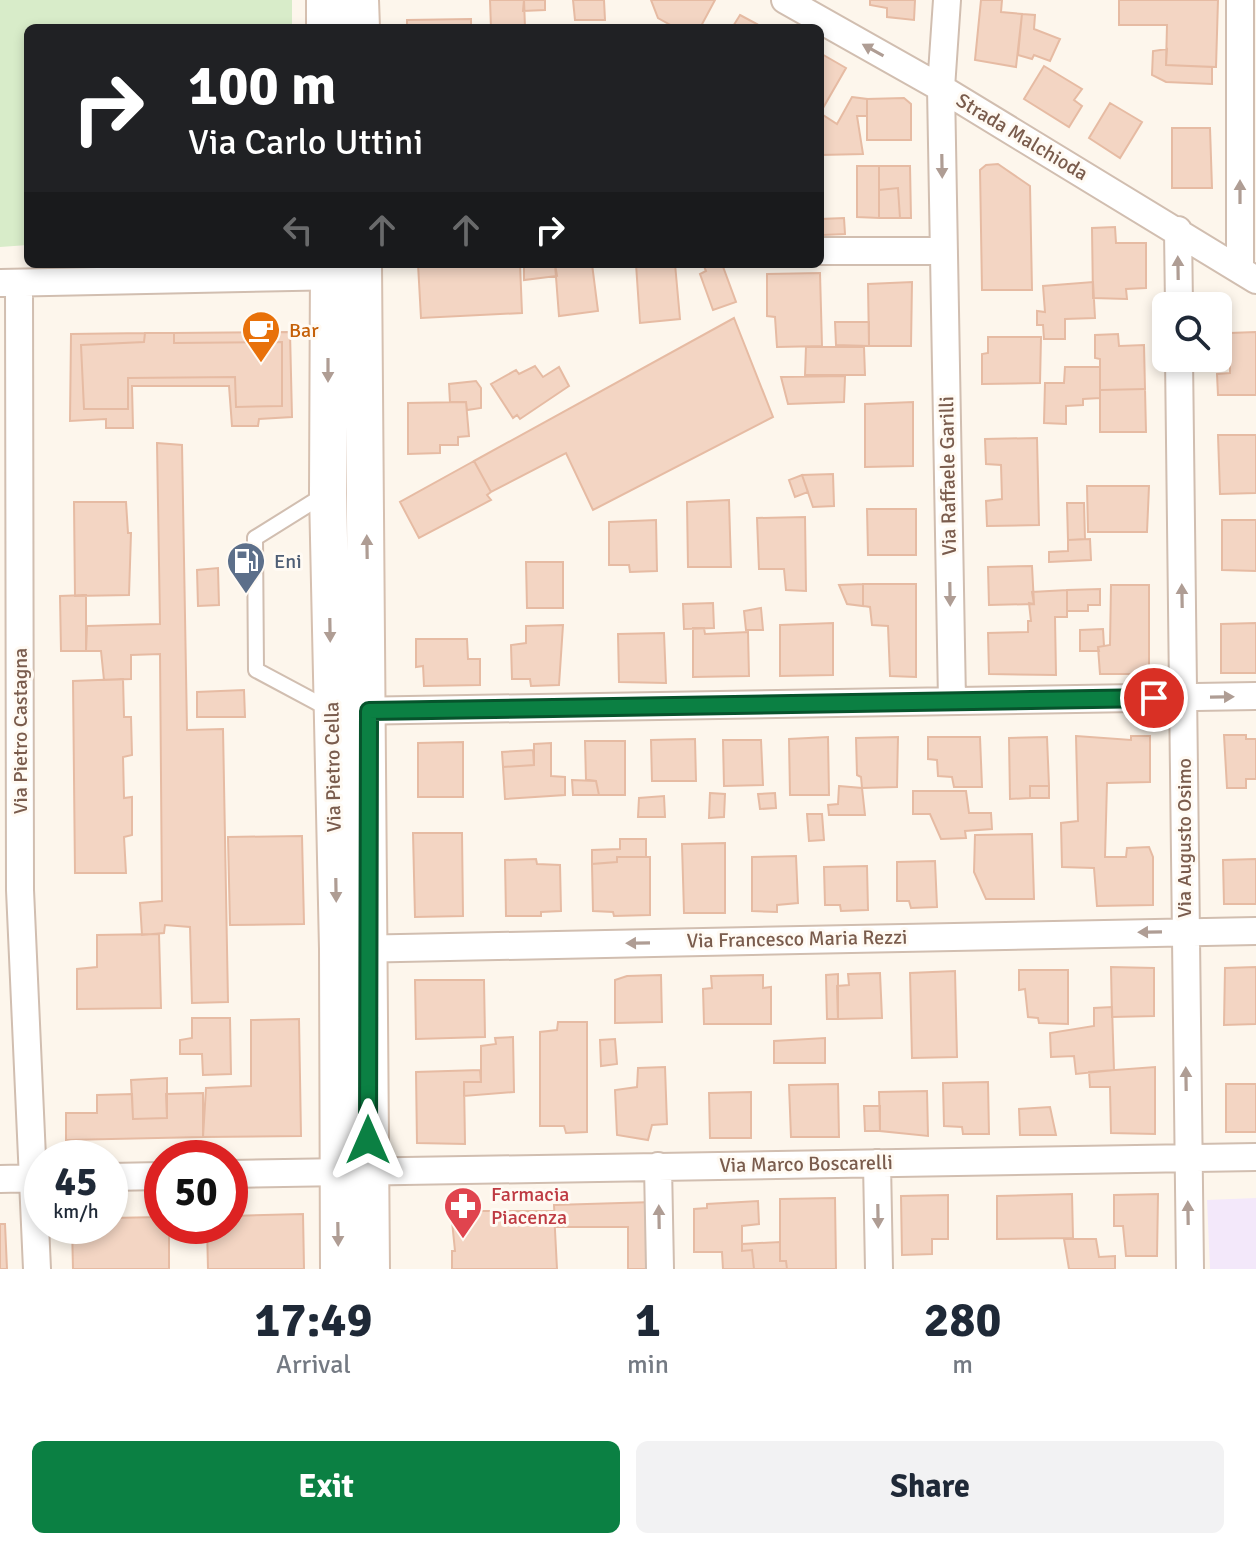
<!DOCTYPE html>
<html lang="en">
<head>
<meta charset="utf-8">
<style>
	body { margin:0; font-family:Signika,sans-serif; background:#f2f2f3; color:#1f2937; height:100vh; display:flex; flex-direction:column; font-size:30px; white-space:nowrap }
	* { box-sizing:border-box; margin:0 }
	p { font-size:26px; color:#747a83 }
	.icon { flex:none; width:44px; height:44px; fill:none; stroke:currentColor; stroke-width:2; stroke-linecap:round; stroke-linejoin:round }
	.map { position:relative; height:1269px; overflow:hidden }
	.drawer { display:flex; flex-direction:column; background:#fff; flex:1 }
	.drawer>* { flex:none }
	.top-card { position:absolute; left:24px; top:24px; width:800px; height:244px; border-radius:12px; box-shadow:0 4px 12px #0003; background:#202124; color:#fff; overflow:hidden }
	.tools { position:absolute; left:1152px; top:292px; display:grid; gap:16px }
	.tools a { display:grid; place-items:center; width:80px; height:80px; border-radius:12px; background:#fff; box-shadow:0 4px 12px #0003; font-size:40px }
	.speed { position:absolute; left:24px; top:1140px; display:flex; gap:16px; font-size:40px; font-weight:700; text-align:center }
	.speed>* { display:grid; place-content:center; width:104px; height:104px; border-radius:50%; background:#fff; box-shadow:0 4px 12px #0003; line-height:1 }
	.speed small { font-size:20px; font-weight:400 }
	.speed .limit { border:12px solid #d22; background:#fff; color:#111 }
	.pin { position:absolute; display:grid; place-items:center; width:68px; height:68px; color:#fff; margin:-34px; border:4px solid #fff; border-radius:50%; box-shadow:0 2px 8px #0007 }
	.me { position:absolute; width:88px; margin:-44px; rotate:0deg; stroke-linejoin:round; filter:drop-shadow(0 0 6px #0008) }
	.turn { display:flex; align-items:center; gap:28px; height:168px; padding:0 32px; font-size:36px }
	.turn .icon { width:104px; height:104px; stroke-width:2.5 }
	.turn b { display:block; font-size:56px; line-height:68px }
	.lanes { display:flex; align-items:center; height:76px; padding:0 32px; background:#0003; justify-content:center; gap:40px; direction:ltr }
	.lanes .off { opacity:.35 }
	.eta { display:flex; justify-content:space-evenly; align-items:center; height:136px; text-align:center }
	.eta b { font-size:48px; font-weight:800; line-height:56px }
	.primary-button { display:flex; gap:16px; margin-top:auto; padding:16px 32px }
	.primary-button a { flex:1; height:92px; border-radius:12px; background:#0b8043; color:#fff; font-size:32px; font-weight:800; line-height:92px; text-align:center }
	.primary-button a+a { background:#f2f2f3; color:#1f2937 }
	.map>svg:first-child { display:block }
	.education { fill:#f3e8fa }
	.green { fill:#d8ecc9 }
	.building { fill:#f3d5c3; stroke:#e6bba3; stroke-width:2 }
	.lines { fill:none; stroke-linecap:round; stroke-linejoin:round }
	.lane-casing { stroke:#d1beb0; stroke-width:18 }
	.street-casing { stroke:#d1beb0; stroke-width:30 }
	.secondary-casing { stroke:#d6c0b0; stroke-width:40 }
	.lane { stroke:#fff; stroke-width:14 }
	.street { stroke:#fff; stroke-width:26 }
	.secondary { stroke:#fff; stroke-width:36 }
	.oneway { fill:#af9d94 }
	.route-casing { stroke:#07532c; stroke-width:20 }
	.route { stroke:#0b8043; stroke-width:14 }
	.labels { text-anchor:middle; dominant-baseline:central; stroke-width:6; stroke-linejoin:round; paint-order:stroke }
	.street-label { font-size:20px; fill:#7a5c4d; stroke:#fffaf3 }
	.food-label { font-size:20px; fill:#c56008; stroke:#fffaf3; text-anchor:start }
	.service-label { font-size:20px; fill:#4e5e75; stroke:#fffaf3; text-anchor:start }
	.health-label { font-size:20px; fill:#be3a42; stroke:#fffaf3; text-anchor:start }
</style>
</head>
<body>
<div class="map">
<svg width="1256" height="1269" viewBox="0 0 1256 1269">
	<rect width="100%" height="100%" fill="#fdf6ec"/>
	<path class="education" d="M1256,1198V1269H1210L1207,1200Z"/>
	<path class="green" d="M0,0H292V28H28V245L0,247Z"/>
	<path class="building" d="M490,0H524L525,28H491Z
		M524,0H545V10L523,11Z
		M573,0H604L605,20H575Z
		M651,0H715L700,28H676L658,18Z
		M870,0H915L914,20L887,17V8L870,5Z
		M981,0H1002L1001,12L1022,14L1016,67L975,60Z
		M1119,0H1218L1216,67L1166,65L1167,25H1119Z
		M1022,14L1035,15L1034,29L1060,39L1050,61L1034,55L1032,59L1018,55Z
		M740,15L757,24L754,28H732Z
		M471,19V28H407V20Z
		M1167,49L1166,65L1212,67V84L1166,82L1152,75L1153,51Z
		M820,53L846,68L823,108L820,106Z
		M1044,66L1082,89L1074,100L1082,106L1069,127L1024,99Z
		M852,97L867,99V116H857L863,154L820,155V113L837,124Z
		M904,98L911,104V140H867V99Z
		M1110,103L1142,122L1120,158L1089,138Z
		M1172,128H1210L1212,188H1172Z
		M998,164L1030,186L1032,290H982L980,170L986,165Z
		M857,166H879V218L857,217Z
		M879,166H910L911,218H900L898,188L879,190Z
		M898,188L900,218H879V190Z
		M844,218L845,234L823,235L820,219Z
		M1115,227L1116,243H1146V288L1126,289L1127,299L1093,298L1092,228Z
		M418,264H520L522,313L421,318Z
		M524,264H555L557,276L524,280Z
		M555,264H592L598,311L559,316Z
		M636,264H675L680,319L640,323Z
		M703,264H722L736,302L713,310L700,274L706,271Z
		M820,273L822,346L777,347L775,317L767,316V274Z
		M912,282L911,346H869L868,284Z
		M1093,282L1095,318L1065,319V339H1044L1043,325H1037V311L1045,312L1043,286Z
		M734,318L773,417L593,510L566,453L491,492L474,461Z
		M835,322H869V346L836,345Z
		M290,332L292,417L259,419L258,426H232L229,386H132L133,428H106V419L70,421L71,334L145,333L144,342L81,345L84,409H128V378L235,377L236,407L282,406V342L174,343V333Z
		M1256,332V395H1218L1217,374L1230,373V333Z
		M145,333H174V343L282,342V406L236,407L235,377L128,378V409H84L81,345L144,342Z
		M1118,334L1119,346L1144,345L1145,389L1100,390V359L1095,358V335Z
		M988,337H1041L1040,383L982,384V354L988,353Z
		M806,347H864L865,375H805Z
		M535,366L543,377L559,367L569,386L520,419L517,415L513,418L491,384L516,370L519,374Z
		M1065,367H1100V398L1083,399V405L1066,406V424L1044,423L1045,383H1064Z
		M845,376L844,402L788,404L781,377Z
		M476,381L481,388V408L467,410L466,402H450L449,384Z
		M1145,389L1146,432H1100V390Z
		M466,402L469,436L458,437V445H440V453L408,454V403Z
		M913,402V466L865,467V404Z
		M1218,435H1256V493L1220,494Z
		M1037,438L1039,525L987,526L986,501L1002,499L1001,465L986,464L985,439Z
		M157,443L182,445L187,730L223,729L228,1002L192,1003L190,927L165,925L164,933L142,935L140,903L162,901L160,654L131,655V679L104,680L101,651H86L87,626L160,624Z
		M474,461L491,492L487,495L491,500L419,538L400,502Z
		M833,474L834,506L813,507L802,475Z
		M802,475L808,492L795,497L789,480Z
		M1087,486H1149L1147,532H1088Z
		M729,500L731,567H688L687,502Z
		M74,502H126L128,533H131L129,595L75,596Z
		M1067,503H1084L1085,539L1068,540Z
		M867,509H916V555H868Z
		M805,517L806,591L786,590L784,569H759L757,518Z
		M656,520L657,571L630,572L629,565H609V522Z
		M1222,520H1256V571L1222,570Z
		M1090,539L1091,560L1049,562V552L1068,551V540Z
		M526,562H563V608H527Z
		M1032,566L1034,604L989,605L988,567Z
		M218,568L219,605L198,606L197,570Z
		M863,584V606L847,604L839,585Z
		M863,584H916V677L890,676L888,626L872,625L870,607L863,606Z
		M1111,585H1149V674H1100L1098,647L1110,645Z
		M1100,589V605H1088V611H1067V590Z
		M1067,590V617H1055L1056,675L989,674L988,633L1028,632V621H1031L1029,603L1034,604L1032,592Z
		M86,595V651H61L60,596Z
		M713,603L714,628L684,629L683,604Z
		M761,608L763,630H746L744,611Z
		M833,623V675L780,676V625Z
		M1256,623V673H1221V624Z
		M563,625L559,685L531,686L530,679H512L511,645L526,643V626Z
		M693,628H704L705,634L748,632L749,676L693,677Z
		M1103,629L1104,646L1098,647L1099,651H1080V630Z
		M664,633L666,683L619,682L618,634Z
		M416,639H467L468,659H480V685L424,686L423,666L416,667Z
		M123,679L124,717H131L132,755L123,757L124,798L132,797V835L124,837L126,873H75L73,681Z
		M244,690L245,717H197V692Z
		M1224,735H1246V739H1256V779H1246V788H1227Z
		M1076,736L1131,740V736H1150V782L1107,783L1105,857H1126L1127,848L1149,847L1153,857V905L1097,906L1094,868L1062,867L1061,823L1078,821Z
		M828,737L829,795H790L789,739Z
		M898,737L897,787L862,788L861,777L857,775L856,738Z
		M928,737H980L982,787H954L952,777L938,776L937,760L928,759Z
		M1047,737L1049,786H1030V798L1010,799L1009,738Z
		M695,739L696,781H652L651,740Z
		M723,740H761L763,785L724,786Z
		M585,741H625V795H599L596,781L586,780Z
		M463,742V797H418V743Z
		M551,743V776L565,777V795L505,799L503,767L534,765V744Z
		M533,750L534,765L503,767L502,752Z
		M572,780L596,781L599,795H573Z
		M839,786L862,788L865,815H829L828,805L838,804Z
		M1030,786H1049V798H1030Z
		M913,791H966L969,813H991L992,829L965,831L966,838L941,839L930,814H913Z
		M710,793L725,794L724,817L709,818Z
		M775,793L776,808L760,809L758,794Z
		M664,796L665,817H638L639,798Z
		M807,814H822L824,840L809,841Z
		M413,833H462L463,916L415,917Z
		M1032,834L1034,899H986L974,872L975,835Z
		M302,836L304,924L230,925L228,837Z
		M620,839H646V857H617V862L592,864V850L620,849Z
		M725,843V913H684L682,844Z
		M796,856L798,903L777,905V912L752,911V857Z
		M617,857H650V915L614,916L613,912L593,911L592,864L617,862Z
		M536,859L537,864L560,865L561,911L541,912V916H506L505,860Z
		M1256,859V904H1224L1223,860Z
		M935,861L937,907L911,908L909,901H897V862Z
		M867,866L868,910L841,911L840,905H825L824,867Z
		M159,934L161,1008L77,1009V969L97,967V935Z
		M1111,967L1154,968V1016L1112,1017Z
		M1256,967V1024L1224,1025L1225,968Z
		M1019,970H1068V1024L1039,1023L1038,1018L1028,1017L1025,989L1019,990Z
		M955,971L957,1057L912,1058L910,973Z
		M880,973L882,1018L838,1019L837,986L849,985L848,974Z
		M838,974V1019H827L826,975Z
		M661,975L662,1022L615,1023V980L627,976Z
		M763,975V988L771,987V1024H704L703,989L712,988L711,976Z
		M415,980H484L485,1037L416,1039Z
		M1112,1007L1114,1070L1076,1074L1074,1056L1051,1057L1050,1033L1094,1026V1008Z
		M192,1018H230L231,1074L203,1075L202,1054H180V1040L192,1038Z
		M299,1019L301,1136L203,1137L206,1088L251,1086V1020Z
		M558,1022H587V1132L566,1133L564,1126H540V1032L557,1030Z
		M513,1037L514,1092L464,1096V1082H481V1046L496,1044L495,1038Z
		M825,1038V1063H774V1041Z
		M615,1039L617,1064L601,1066L600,1040Z
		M665,1067L667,1124L652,1125L648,1140L617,1135L615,1090L637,1087L638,1068Z
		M1155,1067V1134L1111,1133L1110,1087H1090L1089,1072Z
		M480,1070L481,1082H464L465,1144L417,1143L416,1072Z
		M167,1078V1118L133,1119L131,1080Z
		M988,1082L989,1134H963L962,1127L944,1126L943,1083Z
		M838,1084L839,1137H791L789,1085Z
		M1226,1084H1256V1132H1226Z
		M927,1091L928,1136L880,1131L879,1092Z
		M751,1092V1138H710L709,1093Z
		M203,1093V1137L66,1140V1113H97V1095L132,1094L133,1119L167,1118L166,1094Z
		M864,1106H880V1131H865Z
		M1050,1107L1056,1135H1020L1019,1109Z
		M1072,1194L1073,1238L997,1239V1196Z
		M1158,1194L1157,1256H1126L1123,1226H1114V1195Z
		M948,1195V1239H932V1254L902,1255L901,1196Z
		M835,1198L836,1269H787L786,1261H780V1199Z
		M758,1201L759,1224L742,1226V1251L752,1250L754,1269H723L722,1252H694V1209L707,1208V1204Z
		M654,1202L656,1269H628V1227H555L554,1205Z
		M451,1211H554L557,1269H452V1251H455Z
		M303,1214L304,1269H208L207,1226H230V1216Z
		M162,1217V1226H169V1269H73L72,1226H110V1218Z
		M0,1224H5L7,1269H0Z
		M1064,1239H1096L1099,1257L1115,1256V1269H1069Z
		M780,1242V1261H786L787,1269H754L752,1250L742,1251V1244Z"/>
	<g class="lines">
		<g class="lane-casing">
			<path id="lane" d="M324,495L255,538L256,670L329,709"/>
		</g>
		<g class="street-casing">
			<path id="street" d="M785,0L941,88L1256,280
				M947,0L941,88L952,701
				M1240,0V270
				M1178,230L1179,306
				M820,251H944
				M0,283L344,276
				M19,283L20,890L37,1269
				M1179,358L1190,1269
				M351,711L1256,696
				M352,949L1256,931
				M877,1163L879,1269
				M658,1166L660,1269
				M230,1174L1256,1157
				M110,1177L162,1176
				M0,1179L42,1178"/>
		</g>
		<g class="secondary-casing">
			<path id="secondary" d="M325,0V28
				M360,0L361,28
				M329,264L328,493L338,949L339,1269
				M363,264L371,1269"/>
		</g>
		<use href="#lane" class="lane"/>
		<use href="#street" class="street"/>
		<use href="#secondary" class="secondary"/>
	</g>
	<defs><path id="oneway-solid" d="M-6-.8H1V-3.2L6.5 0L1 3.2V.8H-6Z" transform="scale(2)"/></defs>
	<g class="oneway">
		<use href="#oneway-solid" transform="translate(873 50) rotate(-151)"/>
		<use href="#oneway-solid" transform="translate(942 166) rotate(89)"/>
		<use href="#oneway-solid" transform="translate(1240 192) rotate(-90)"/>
		<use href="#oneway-solid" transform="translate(1178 268) rotate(-91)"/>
		<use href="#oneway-solid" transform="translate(328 370) rotate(90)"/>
		<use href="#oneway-solid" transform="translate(367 547) rotate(-91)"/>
		<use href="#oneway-solid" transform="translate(950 594) rotate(89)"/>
		<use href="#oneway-solid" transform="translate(1182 596) rotate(-91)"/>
		<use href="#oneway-solid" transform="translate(330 630) rotate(89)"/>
		<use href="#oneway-solid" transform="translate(1222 697) rotate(-1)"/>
		<use href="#oneway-solid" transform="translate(336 890) rotate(89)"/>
		<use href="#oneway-solid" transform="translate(1150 932) rotate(179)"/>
		<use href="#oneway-solid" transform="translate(638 943) rotate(179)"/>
		<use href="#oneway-solid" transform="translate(1186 1079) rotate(-91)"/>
		<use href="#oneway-solid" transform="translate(1188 1213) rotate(-91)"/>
		<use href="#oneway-solid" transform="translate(878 1216) rotate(89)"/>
		<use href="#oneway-solid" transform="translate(659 1217) rotate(-91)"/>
		<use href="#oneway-solid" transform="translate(338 1234) rotate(89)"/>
	</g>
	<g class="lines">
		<g class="route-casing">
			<path id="route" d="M368,1140L369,711L1154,698"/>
		</g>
		<use href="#route" class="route"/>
	</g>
	<defs>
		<g id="cafe-pin" transform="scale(2)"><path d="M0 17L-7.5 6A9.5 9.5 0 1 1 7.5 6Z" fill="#e8710a" stroke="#fffaf3"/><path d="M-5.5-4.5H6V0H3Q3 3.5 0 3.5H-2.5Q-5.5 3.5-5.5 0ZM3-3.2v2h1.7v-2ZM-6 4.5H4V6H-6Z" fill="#fff"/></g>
		<g id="fuel-pin" transform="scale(2)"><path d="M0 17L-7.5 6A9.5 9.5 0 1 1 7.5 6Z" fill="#5c6f8a" stroke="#fffaf3"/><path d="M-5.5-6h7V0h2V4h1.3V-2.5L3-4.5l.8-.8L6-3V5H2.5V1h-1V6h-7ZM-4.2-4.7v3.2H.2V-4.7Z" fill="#fff"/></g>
		<g id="pharmacy-pin" transform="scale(2)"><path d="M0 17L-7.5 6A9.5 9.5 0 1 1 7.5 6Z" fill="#e0444e" stroke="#fffaf3"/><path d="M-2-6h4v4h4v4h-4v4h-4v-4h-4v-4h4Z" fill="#fff"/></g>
	</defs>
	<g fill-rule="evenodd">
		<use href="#cafe-pin" x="261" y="330"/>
		<use href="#fuel-pin" x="246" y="561"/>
		<use href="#pharmacy-pin" x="463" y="1206"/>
	</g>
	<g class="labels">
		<g class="street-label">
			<text transform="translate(1022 137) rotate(31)">Strada Malchioda</text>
			<text transform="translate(948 476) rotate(-91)">Via Raffaele Garilli</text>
			<text transform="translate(20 731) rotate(-90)">Via Pietro Castagna</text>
			<text transform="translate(333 767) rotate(-91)">Via Pietro Cella</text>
			<text transform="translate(1184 838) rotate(-90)">Via Augusto Osimo</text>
			<text transform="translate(797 939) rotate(-1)">Via Francesco Maria Rezzi</text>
			<text transform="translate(806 1164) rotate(-1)">Via Marco Boscarelli</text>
		</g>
		<g class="food-label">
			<text x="289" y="330">Bar</text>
		</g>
		<g class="service-label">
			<text x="274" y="561">Eni</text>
		</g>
		<g class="health-label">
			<text x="491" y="1194">Farmacia<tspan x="491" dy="23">Piacenza</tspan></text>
		</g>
	</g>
</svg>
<div class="tools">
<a><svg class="icon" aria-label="search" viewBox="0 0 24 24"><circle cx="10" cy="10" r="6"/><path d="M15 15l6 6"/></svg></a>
</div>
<div class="speed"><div>45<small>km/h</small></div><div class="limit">50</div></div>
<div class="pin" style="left:1154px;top:698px;background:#d93025"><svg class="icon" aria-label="arrive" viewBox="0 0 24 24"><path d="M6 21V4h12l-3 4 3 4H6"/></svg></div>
<svg class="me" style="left:368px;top:1140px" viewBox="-20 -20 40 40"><path d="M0-17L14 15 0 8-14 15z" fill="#0b8043" stroke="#fff" stroke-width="4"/></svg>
<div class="top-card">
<div class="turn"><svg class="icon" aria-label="right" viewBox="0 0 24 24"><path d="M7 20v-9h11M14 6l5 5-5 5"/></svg><div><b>100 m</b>Via Carlo Uttini</div></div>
<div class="lanes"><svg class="icon off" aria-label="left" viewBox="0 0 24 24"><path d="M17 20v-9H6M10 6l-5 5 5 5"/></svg><svg class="icon off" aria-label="ahead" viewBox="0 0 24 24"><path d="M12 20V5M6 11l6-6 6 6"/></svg><svg class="icon off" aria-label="ahead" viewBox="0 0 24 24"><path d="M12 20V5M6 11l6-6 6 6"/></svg><svg class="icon" aria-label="right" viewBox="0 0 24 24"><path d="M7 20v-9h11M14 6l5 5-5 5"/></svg></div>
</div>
</div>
<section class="drawer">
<div class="eta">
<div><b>17:49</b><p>Arrival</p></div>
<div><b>1</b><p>min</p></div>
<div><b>280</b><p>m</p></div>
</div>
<div class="primary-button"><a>Exit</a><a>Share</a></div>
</section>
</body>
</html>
